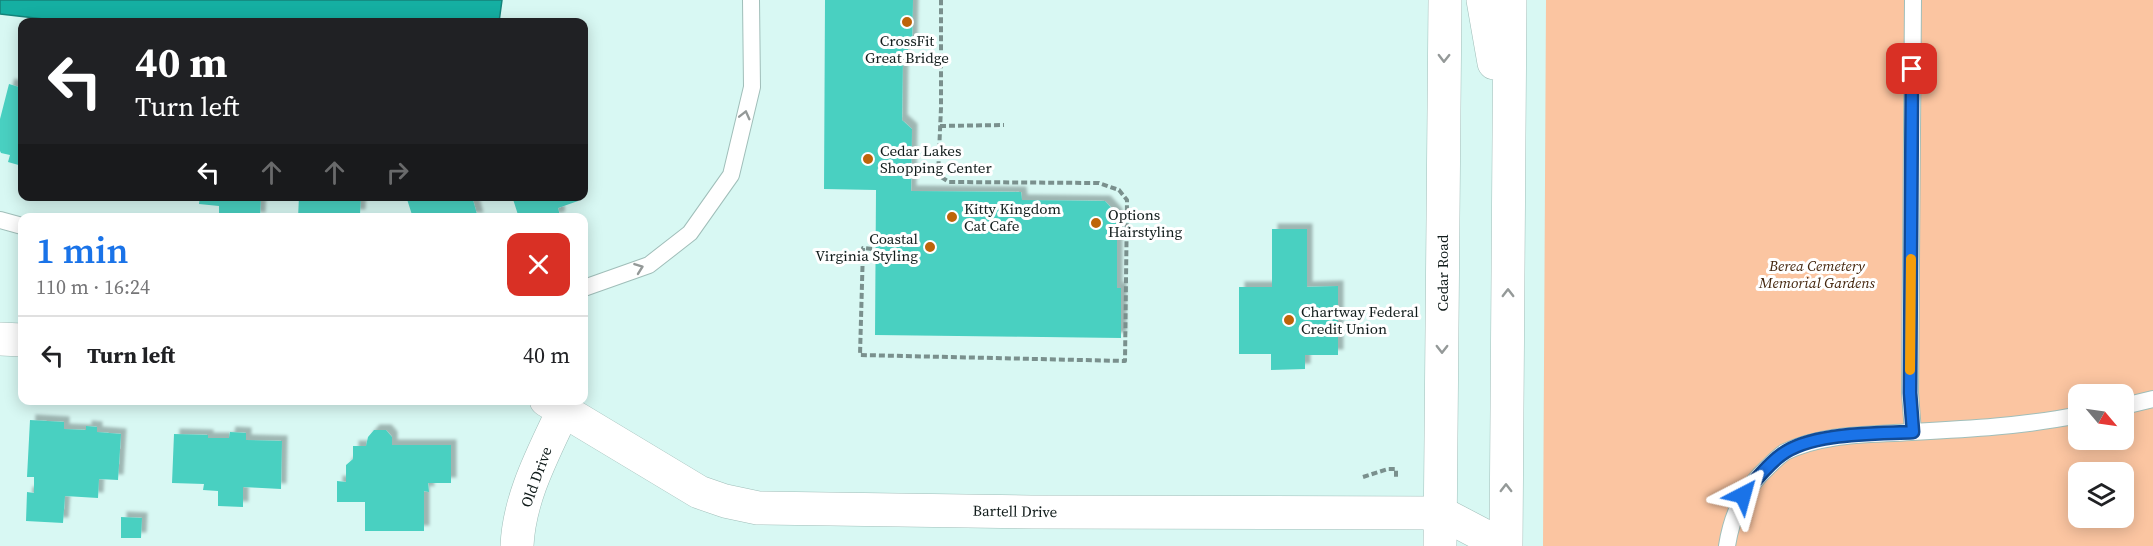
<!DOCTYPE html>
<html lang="en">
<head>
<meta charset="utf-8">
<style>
	body { margin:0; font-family:"Source Serif 4",serif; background:#f2f2f2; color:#202124; height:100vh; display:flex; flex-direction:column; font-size:22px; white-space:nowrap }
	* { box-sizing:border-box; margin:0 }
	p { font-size:20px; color:#757577 }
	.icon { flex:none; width:33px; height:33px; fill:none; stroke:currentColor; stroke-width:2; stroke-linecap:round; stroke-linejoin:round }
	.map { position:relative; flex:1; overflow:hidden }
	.panel { position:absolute; left:18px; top:213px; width:570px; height:192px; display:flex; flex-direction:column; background:#fff; border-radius:12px; box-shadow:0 3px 15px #0003 }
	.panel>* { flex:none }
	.hud { position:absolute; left:18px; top:18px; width:570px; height:183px; border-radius:12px; box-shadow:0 3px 15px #0003; background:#202124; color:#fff; overflow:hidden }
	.needle { width:39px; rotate:119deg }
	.tools { position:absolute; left:2068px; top:384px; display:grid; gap:12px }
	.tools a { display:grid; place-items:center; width:66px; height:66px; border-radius:12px; background:#fff; box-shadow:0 3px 15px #0003; font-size:30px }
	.pin { position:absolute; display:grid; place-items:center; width:51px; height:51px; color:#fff; margin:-26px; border-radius:12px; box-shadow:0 3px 9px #0006 }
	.me { position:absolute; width:66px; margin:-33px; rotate:39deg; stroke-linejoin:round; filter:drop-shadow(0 0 4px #0008) }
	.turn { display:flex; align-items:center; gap:21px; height:126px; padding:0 18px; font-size:27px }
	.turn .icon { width:78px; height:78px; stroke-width:2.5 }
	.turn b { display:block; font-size:42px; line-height:51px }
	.lanes { display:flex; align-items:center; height:57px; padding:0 18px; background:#0003; justify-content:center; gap:30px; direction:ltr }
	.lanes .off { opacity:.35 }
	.round { display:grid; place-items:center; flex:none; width:63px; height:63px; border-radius:12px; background:#f2f2f2 }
	.head { display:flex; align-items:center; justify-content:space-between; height:102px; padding:0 18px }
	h1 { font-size:36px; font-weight:600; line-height:45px; color:#1a73e8 }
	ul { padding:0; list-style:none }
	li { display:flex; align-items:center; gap:18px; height:78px; padding:0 18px; border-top:2px solid #e0e0e0 }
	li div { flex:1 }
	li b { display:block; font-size:22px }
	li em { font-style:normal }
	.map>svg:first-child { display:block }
	.green { fill:#fbc5a1; fill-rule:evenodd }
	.water { fill:#15afa2; stroke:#14837a; stroke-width:1.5 }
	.building { fill:#4ad0c1; filter:url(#shadow) }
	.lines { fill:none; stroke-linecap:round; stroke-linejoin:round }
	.service-casing { stroke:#a0beb9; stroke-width:18 }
	.minor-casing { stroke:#a0beb9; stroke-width:34 }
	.primary-casing { stroke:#a0beb9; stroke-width:34 }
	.path { stroke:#7a908d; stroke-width:4; stroke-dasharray:6 3; stroke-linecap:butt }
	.service { stroke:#fff; stroke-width:16 }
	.minor { stroke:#fff; stroke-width:33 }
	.primary { stroke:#fff; stroke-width:33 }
	.oneway { stroke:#949998 }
	.route-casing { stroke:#114b97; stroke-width:15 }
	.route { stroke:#1a73e8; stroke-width:10 }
	.slow { stroke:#f59e0b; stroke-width:10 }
	.poi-dot { fill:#be6409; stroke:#fff; stroke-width:2 }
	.labels { text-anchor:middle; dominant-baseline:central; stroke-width:6; stroke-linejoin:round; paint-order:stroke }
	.poi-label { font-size:15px; fill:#111c1b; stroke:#fff; text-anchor:start }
	.park-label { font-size:15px; font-style:italic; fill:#44260e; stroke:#fff }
	.street-label { font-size:15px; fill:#111c1b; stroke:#fff }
</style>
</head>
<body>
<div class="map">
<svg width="2153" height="546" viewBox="0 0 2153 546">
	<defs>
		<filter id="shadow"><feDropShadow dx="5.5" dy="-5.5" stdDeviation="1.5" flood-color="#0004"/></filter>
	</defs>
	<rect width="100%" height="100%" fill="#d8f8f3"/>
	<path class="green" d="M1546,0H2153V546H1543ZM2079,394H2124V440H2079ZM2079,472H2124V518H2079Z"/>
	<path class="water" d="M0,0H502L499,22H70L0,14Z"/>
	<path class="building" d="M825,0H913L912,45L903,55L902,120L912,129L911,191L1021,192L1022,200L1105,201L1117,214V288H1121V338L875,335L876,190L824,189Z
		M9,84L22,88V166L8,162L10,155L1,153L0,151V119Z
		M200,196H261L260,218L219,214V206L199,204Z
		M299,196H361L360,215L337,214V218H298Z
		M406,196H482V197L473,200L478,218H413Z
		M512,196H577L578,201L558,208L560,216L557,218H519Z
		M1272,229H1307V287L1338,286V355H1305V369L1271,370V354H1239V287H1272Z
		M30,420L64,422V429L86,430V426L97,427V432L121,434L118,480L99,479L98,498L65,496L63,523L26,521L27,492L34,493V477H27Z
		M374,430H386L392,437V445H451V483H428L429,492L424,491V531H365V502H337V481L346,482V465L353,459V446H366L368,437Z
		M230,432L246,433V440L282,441L281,489L243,487V507L218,506V491L203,490L204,484L172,483L174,434L208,435V438H229Z
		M121,517L142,518L141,538H121Z"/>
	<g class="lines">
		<g class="service-casing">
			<path id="service" d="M0,220L22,226
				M584,288L649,265L690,233L731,175L752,87L751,0
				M2124,406L2153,399
				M1913,432L1910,393L1913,0
				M1727,546C1732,514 1744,489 1768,467C1773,462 1779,456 1785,452C1824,433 1869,435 1911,432C1967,429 2024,426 2079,415"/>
		</g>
		<g class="minor-casing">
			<path id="minor" d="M0,339L22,340
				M546,400L699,492L725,501L758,508L1031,512L1441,513L1504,546
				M517,546C519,498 543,454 563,411"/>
		</g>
		<g class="primary-casing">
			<path id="primary" d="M1483,0L1494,63
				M1440,546L1445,0
				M1506,546L1510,0"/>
		</g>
		<path class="path" d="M940,126L1004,125
			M872,249L863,248L860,355L1125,361L1127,200L1119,190L1099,183L949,182L938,175L941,108V0
			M1363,477L1388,469H1396V479"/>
		<use href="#service" class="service"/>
		<use href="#minor" class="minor"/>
		<use href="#primary" class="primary"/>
	</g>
	<defs><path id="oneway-chevron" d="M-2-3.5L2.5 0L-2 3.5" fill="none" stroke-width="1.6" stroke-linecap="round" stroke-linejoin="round" transform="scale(1.5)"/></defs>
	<g class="oneway">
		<use href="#oneway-chevron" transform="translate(1444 58) rotate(91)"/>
		<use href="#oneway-chevron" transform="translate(745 115) rotate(-76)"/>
		<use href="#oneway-chevron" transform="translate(639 268) rotate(-20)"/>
		<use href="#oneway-chevron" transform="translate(1508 293) rotate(-90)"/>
		<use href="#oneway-chevron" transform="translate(1442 349) rotate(90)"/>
		<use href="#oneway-chevron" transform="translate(1506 488) rotate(-90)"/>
	</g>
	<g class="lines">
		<g class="route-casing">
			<path id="route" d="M1743,495C1755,481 1766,466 1781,455C1811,432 1876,434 1913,432L1910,393L1912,69"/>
		</g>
		<use href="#route" class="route"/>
		<path class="slow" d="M1910,370L1911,259"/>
	</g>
	<g class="poi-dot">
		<circle cx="907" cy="22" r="6"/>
		<circle cx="868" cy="159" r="6"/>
		<circle cx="952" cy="217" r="6"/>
		<circle cx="1096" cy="223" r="6"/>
		<circle cx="930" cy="247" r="6"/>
		<circle cx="1289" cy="320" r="6"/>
	</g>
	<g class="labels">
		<g class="poi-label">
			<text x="907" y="40" text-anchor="middle">CrossFit<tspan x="907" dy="17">Great Bridge</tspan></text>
			<text x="880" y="150">Cedar Lakes<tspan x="880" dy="17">Shopping Center</tspan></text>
			<text x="964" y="208">Kitty Kingdom<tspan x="964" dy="17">Cat Cafe</tspan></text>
			<text x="1108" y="214">Options<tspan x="1108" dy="17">Hairstyling</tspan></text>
			<text x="918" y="238" text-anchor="end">Coastal<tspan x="918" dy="17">Virginia Styling</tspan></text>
			<text x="1301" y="311">Chartway Federal<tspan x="1301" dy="17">Credit Union</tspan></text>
		</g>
		<g class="park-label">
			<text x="1817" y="265">Berea Cemetery<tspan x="1817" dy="17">Memorial Gardens</tspan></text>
		</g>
		<g class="street-label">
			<text transform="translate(1442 273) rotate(-90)">Cedar Road</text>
			<text transform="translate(536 477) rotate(-70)">Old Drive</text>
			<text transform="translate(1015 511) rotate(1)">Bartell Drive</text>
		</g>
	</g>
</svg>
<div class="tools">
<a><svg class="needle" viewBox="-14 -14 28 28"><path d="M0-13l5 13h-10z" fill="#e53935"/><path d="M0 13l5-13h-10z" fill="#757577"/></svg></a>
<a><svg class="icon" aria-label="layers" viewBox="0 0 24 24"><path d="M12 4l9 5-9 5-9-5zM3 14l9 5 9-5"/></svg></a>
</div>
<div class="pin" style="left:1912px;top:69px;background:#d93025"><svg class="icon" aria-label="arrive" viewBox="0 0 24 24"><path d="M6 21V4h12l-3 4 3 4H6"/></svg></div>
<svg class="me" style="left:1743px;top:495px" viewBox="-20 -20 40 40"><path d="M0-17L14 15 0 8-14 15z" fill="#1a73e8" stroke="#fff" stroke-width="4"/></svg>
<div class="hud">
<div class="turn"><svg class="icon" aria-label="left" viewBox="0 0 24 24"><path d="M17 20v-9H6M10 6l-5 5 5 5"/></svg><div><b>40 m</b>Turn left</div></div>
<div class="lanes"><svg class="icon" aria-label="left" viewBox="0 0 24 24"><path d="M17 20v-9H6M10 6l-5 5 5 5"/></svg><svg class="icon off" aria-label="ahead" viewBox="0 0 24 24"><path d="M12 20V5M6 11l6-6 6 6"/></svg><svg class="icon off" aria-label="ahead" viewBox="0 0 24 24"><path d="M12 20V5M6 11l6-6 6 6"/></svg><svg class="icon off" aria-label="right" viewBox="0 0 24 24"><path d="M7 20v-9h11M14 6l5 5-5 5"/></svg></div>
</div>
<section class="panel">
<div class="head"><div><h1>1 min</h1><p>110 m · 16:24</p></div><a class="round" style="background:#d93025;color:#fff"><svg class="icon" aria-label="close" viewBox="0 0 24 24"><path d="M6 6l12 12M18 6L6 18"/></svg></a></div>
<ul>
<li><svg class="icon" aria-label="left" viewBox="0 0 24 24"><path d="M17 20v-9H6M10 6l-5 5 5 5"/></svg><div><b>Turn left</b></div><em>40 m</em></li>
</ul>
</section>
</div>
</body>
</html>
